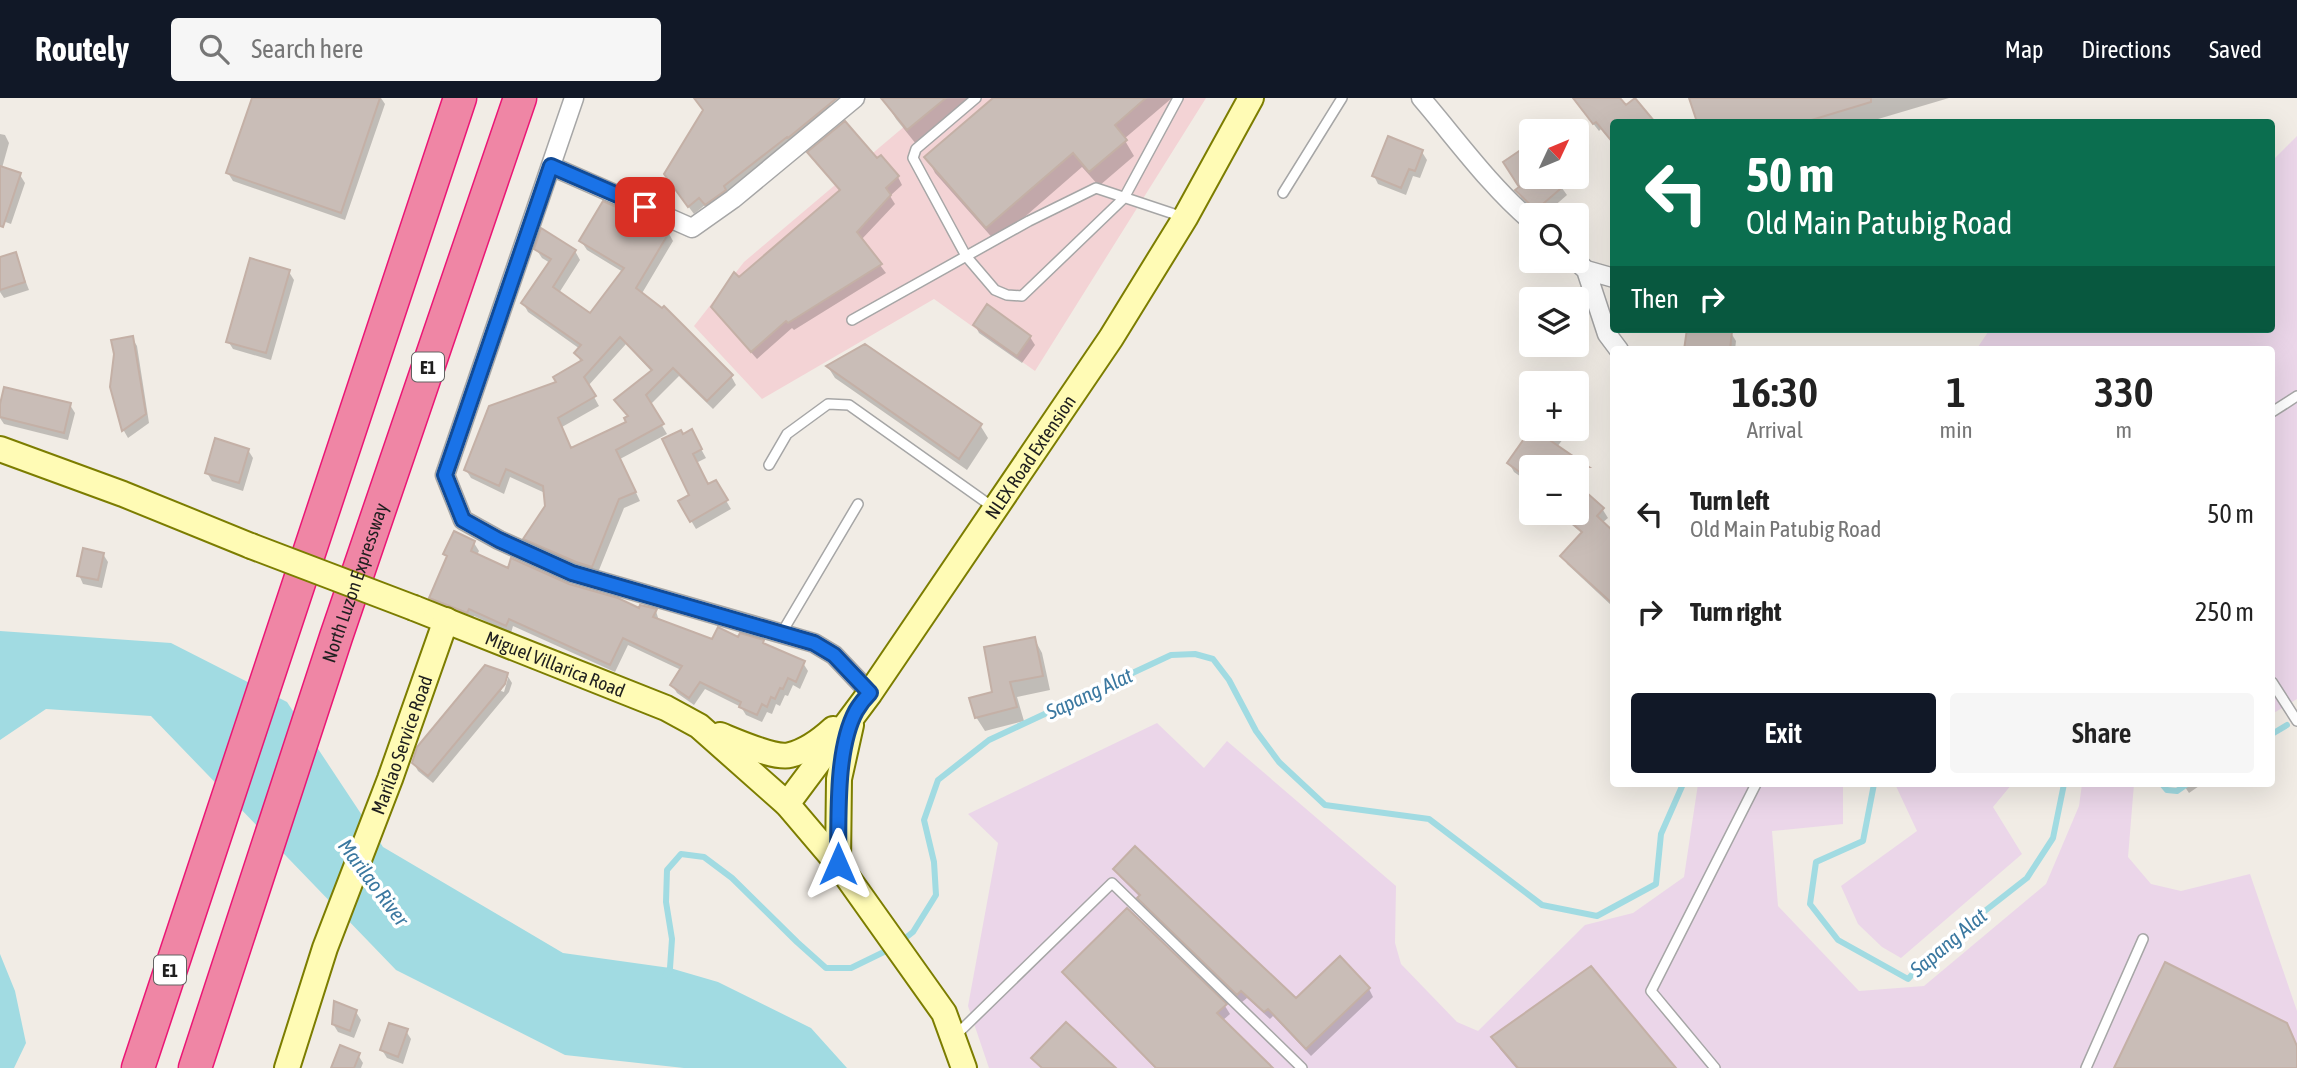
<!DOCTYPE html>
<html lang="en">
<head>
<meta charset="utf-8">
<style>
	body { margin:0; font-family:"Asap Condensed",sans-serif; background:#f6f6f6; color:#222; height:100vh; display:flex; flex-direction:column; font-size:26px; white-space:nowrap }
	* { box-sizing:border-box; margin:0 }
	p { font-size:23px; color:#767676 }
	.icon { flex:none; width:38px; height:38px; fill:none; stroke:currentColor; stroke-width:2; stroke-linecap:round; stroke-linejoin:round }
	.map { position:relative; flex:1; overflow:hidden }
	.sheet { position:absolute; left:1610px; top:248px; width:665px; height:441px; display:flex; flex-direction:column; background:#fff; border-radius:7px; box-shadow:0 7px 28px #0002 }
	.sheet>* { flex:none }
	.banner { position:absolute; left:1610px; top:21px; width:665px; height:214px; border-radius:7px; box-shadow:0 7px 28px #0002; background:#0b6e4f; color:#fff; overflow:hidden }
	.needle { width:46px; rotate:46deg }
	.buttons { position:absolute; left:1519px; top:21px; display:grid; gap:14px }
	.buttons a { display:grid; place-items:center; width:70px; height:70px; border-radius:7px; background:#fff; box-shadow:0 7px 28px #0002; font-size:35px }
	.pin { position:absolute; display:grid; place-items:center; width:60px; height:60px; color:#fff; margin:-30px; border-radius:14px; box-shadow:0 4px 10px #0006 }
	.me { position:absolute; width:77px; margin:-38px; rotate:0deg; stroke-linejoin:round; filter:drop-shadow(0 0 5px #0008) }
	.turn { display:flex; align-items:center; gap:24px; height:147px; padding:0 21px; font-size:32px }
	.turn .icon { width:91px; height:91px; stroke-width:2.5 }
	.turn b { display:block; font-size:49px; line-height:60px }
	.then { display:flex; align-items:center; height:66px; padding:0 21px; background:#0003; gap:14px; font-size:26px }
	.eta { display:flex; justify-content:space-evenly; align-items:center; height:119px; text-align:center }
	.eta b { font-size:42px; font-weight:600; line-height:49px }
	.action { display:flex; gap:14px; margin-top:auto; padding:14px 21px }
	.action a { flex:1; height:80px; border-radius:7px; background:#111827; color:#fff; font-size:28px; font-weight:600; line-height:80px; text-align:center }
	.action a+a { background:#f6f6f6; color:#222 }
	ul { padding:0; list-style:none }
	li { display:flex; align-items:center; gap:21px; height:98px; padding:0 21px }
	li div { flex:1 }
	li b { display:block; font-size:26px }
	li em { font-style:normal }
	header { display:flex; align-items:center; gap:42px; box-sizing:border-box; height:98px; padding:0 35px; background:#111827; color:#fff }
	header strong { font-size:33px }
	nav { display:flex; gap:38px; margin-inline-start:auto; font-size:24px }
	.search { width:490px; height:63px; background:#f6f6f6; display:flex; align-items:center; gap:18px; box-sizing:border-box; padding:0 24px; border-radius:7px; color:#767676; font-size:26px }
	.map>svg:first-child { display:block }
	.commercial { fill:#f3d3d5 }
	.industrial { fill:#ebd6e9 }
	.water { fill:#a1dbe2 }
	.shadow { fill:#0003; fill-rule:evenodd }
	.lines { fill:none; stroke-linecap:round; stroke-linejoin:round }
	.stream { stroke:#a1dbe2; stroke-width:6 }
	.building { fill:#c9bdb7; stroke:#c4b0a6; stroke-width:2; fill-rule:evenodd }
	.lane-casing { stroke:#a6a6a6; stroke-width:12 }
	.street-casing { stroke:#a6a6a6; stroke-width:21 }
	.secondary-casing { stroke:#7c7d00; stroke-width:28 }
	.highway-casing { stroke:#eb1675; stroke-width:35 }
	.lane { stroke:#fff; stroke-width:9 }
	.street { stroke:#fff; stroke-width:18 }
	.secondary { stroke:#fffbb5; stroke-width:24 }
	.highway { stroke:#ef86a5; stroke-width:32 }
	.secondary-bridge-casing { stroke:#7c7d00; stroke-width:28; stroke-linecap:butt }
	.secondary-bridge { stroke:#fffbb5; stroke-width:24 }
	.route-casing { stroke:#114b97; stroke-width:18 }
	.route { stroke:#1a73e8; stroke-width:12 }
	.labels { text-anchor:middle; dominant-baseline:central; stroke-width:7; stroke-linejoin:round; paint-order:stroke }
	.shield { fill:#fff; stroke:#626262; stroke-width:2 }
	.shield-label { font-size:18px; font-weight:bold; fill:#1f1f1f }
	.street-label { font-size:19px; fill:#1f1f1f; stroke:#fff }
	.water-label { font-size:21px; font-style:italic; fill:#3b78a0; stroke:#fff }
</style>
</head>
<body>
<header>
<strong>Routely</strong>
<div class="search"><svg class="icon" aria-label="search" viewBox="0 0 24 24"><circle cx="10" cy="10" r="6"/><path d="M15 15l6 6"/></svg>Search here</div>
<nav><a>Map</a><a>Directions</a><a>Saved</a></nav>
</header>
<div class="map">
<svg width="2297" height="970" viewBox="0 0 2297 970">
	<rect width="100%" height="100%" fill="#f1ece5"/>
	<path class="commercial" d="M938,0H1206L1035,273L934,201L762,301L694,228L744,164Z"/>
	<path class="industrial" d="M2297,38V601L2272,616V252H1976L1990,231H2272V63Z
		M1157,625L1204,670L1227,643L1396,788L1395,845L1401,866L1457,924L1478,933L1585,827L1633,815L1684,779L1698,686H1843V726L1772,733L1778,808L1859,893L1924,888L2046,786L2079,708L2082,686H2134L2128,759L2151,786L2181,793L2250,776L2297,913V970H989L968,908L998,745L968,716Z
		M1895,686H2012L1993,709L2022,756L1901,860L1882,849L1858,826L1841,788L1917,733Z"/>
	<path class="water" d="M0,533L171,545L287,604L383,749L563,855L670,870L718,884L811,930L847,970H684L565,957L396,872L151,618L46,611L0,642Z
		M0,856L15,893L26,945L14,970H0Z"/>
	<path class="shadow" d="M254,0H381L385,6L345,122L233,83L228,75Z
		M704,0H826L835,14L710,114L705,107L694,116L670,84L705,13Z
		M894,0H973L916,46L896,21L887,6Z
		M995,0H1172L1124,41L1134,58L1099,88L1082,69L996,144L935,75L927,59Z
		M1587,0H1618L1625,10L1635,2L1653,24H1614V46L1601,31L1599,33L1584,14Z
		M1691,0H1949L1868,24H1698Z
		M0,36L5,37L9,45L2,70L20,77L25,85L11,126L0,122Z
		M1531,47V79H1554L1567,97L1544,117H1539L1522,101L1517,93L1521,90L1505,65Z
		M1422,54L1427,62L1420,80L1413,78L1406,97L1378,86L1374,78Z
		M810,55L877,62L898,79L902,87L890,98L895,106L861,142L886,175L794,232L792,230L757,261L718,217L713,209L738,181L841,93Z
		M668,134L673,143L641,197L731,278L736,287L713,311L679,278L650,307L667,336L620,361L640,403L624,410L597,477L530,449L525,441L546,409L545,395L510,379L504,396L471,380L466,372L581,264L576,255L580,251L528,214L523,205L550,165L542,160L536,151L575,153L580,162L559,195L590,217L623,174L587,152L581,143ZM626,246L652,274L617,302L629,320V325L571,352L562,329L599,308L588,288Z
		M15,156L29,192L4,200L0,194V161Z
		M289,174L294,182L271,262L233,251L228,243Z
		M975,227L1030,239L1035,247L1022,265L979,235Z
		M1689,231L1731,235L1736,243L1735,252H1686Z
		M132,240L137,248L149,325L128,340L124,333L112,289Z
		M828,269L980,327L988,340L967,372L835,280Z
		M70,307L75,315L68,342L4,326L0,320V314Z
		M1531,314V331H1555L1558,333L1563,341L1557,349L1575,362L1579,370L1577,373V369H1531V386L1514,374L1509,365L1527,340L1520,330Z
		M691,333L706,360L696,365L708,388L715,384L731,411L696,431L680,404L692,398L682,338Z
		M248,352L253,360L243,393L212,383L207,375Z
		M1577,388L1603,412L1608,420L1602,425L1614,436L1612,508L1567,466L1563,458L1583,436L1572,427L1568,419L1571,415H1577Z
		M474,445L479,453L477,457L509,472L568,488L640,512L656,513L659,523L713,543L739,541L763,544L765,548L803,565L808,573L800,591L793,587L788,598L785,597L780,608L776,606L772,616L767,614L762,624L746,617L741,609L705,591L694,607L677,595L672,587L681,572L628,547L615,574L513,528L511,535L474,518L472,522L436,508L431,500L448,461L445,456Z
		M103,456L108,464L102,490L83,486L79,477Z
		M1034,540L1042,555L1050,592L1017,599L1024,623L985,633L976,619Z
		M507,577L512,585L509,594L433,685L418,673L413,664ZM505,580H508L504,594L501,593Z
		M2183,686H2202L2189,695Z
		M1115,771L1296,902L1369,891L1373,899L1311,958L1273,918L1270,921L1247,900L1242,904L1144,808L1140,799L1120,779Z
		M1127,812L1225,908L1230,916L1222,923L1271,970H1155L1069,882L1064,874Z
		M356,914L361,922L354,940L338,934L333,926Z
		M406,933L411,941L403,966L387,960L382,952Z
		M1493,939L1673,970H1516L1500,951Z
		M358,957L363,965L361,970H333Z"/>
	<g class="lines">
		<path class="stream" d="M2272,636L2287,627
			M1874,686L1863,743L1816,764L1810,806L1838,842L1908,881L1935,852L2027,780L2053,740L2064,686
			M2162,686L2167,692L2177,693L2187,686
			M899,845L913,834L936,797L934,764L924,722L938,682L989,642L1171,557L1195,556L1213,561L1229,582L1256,633L1279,664L1325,707L1429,721L1542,807L1597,818L1656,786L1661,736L1683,686
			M666,877L670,870L672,841L666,804L667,772L681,756L704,759L732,780L797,844L826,870H851L890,851"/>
	</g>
	<path class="building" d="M252,0H380L341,115L226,75Z
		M694,0H837L788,40L787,39L724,88L726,92L705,107L699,100L688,109L664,76L703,12Z
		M881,0H946L907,32Z
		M993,0H1146L1115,27L1127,42L1089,74L1073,55L986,130L924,59Z
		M1573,0H1620L1626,7L1635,0L1655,24H1614V46L1596,24L1593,26Z
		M1689,0H1871V4L1805,24H1697Z
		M845,23L877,60L881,57L899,78L886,90L891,97L857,134L882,166L788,225L786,223L751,254L711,209L734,174L739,179L840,92L807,54Z
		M1388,38L1423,52L1415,73L1409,71L1401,90L1372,78Z
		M1531,45V79H1574L1536,112L1515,92L1519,89L1503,64Z
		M0,68L21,75L3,129L0,128Z
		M603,103L670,133L636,190L662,210L664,208L733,277L707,303L673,270L646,297L664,326L616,352L636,394L619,401L592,469L576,464L523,441L545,408L543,388L506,371L499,388L464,372L489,308L556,284L553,279L582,262L574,255L581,247L521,205L551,161L534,151L541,130L576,152L553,189L590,215L624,170L579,143ZM620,239L652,272L614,302L628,318L624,320L626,324L571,350L558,320L596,298L584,279Z
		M16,154L25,184L0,192V159Z
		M250,160L290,172L266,255L226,244Z
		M987,206L1031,238L1017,258L973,227Z
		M1687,231L1732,233L1730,252H1684Z
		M133,238L146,316L122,333L110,289L114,256L111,242Z
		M865,246L982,326L959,361L826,268Z
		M4,289L71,305L64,335L0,319V306Z
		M692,331L702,351L693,356L708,386L716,382L728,402L690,424L678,403L689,397L662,341L681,332L683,336Z
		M1531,331H1560L1551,343L1589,369H1531V382L1507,365Z
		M215,340L249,351L239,385L205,375Z
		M1587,395L1604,410L1597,418L1614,434V507L1560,458L1582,434L1565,419L1569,415H1577V406Z
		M454,433L475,443L471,453L508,470L511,460L569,486L618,500L639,510L640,507L657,511L653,519L712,541L718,529L738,539L740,535L764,542L763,545L805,563L796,584L788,580L783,591L780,590L775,601L771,599L767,609L762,606L757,617L739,609L741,604L700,584L689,600L670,587L682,568L623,540L610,567L509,521L506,528L469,511L467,515L429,500L447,458L443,456Z
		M83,450L104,455L98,482L77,478Z
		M1035,539L1043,578L1010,584L1017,609L975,620L969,600L992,594L984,549Z
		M485,567L508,575L505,586L428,678L412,665L417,649Z
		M1135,748L1296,900L1340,858L1370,890L1306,951L1268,911L1264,914L1241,893L1237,897L1137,800L1140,797L1113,771Z
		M1127,810L1227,906L1217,915L1273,970H1156L1062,874Z
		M2165,864L2287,925L2297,948V970H2114Z
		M1591,868L1676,970H1518L1491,939Z
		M334,903L357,912L350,933L332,926Z
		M1066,924L1116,970H1042L1031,960Z
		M389,925L408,931L398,959L380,952Z
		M340,947L360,955L354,970H331Z"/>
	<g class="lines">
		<g class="lane-casing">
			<path id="lane" d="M976,0L916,51L913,60L966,158L995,192L1007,197L1022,198L1124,100L1178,0
				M1283,95L1342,0
				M852,222L1029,123L1096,90L1183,119
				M2272,314L2297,298
				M769,367L787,336L828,306L849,307L994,410
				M781,536L858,406
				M2272,584L2297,623
				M954,939L1112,785L1302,970
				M1715,970L1651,893L1756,686
				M2086,970L2143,841"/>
		</g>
		<g class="street-casing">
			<path id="street" d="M574,0L445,377L463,422L499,442L572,475L814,545L834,557L870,595
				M1421,0C1457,42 1489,87 1531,123
				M551,68L692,130L733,101L855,0
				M1576,163L1586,172L1607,236L1619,252
				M1586,172L1614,180"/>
		</g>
		<g class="secondary-casing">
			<g id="secondary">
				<path d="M0,351L123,396L251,448"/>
				<path id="s1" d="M414,510L666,610L699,628L787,706L838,766L944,915L964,970"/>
				<path d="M720,637C735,643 775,661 790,657C806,653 821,642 833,631"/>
				<path id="s2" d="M787,706L870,595L1111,240L1185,120L1251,0"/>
				<path d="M838,766L839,681L851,627"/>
				<path id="s3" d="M287,970L325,850L390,681L446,522"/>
			</g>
		</g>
		<g class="highway-casing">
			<g id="highway">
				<path d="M138,970L460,0"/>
				<path id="s4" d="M195,970L336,539L520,0"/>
			</g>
		</g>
		<use href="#lane" class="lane"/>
		<use href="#street" class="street"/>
		<use href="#secondary" class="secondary"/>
		<use href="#highway" class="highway"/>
		<g class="secondary-bridge-casing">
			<path id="secondary-bridge" d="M251,448L414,510"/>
		</g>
		<use href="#secondary-bridge" class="secondary-bridge"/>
	</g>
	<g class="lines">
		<g class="route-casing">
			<path id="route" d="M645,109L551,68L445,377L463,422L499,442L572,475L814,545L834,557L870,595C865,600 860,606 856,613C835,652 839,722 838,766"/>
		</g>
		<use href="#route" class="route"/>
	</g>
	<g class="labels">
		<g class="shield">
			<rect x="412" y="254.5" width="32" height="29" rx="5"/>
			<rect x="154" y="857.5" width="32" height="29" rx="5"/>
		</g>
		<g class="shield-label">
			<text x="428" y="269">E1</text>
			<text x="170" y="872">E1</text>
		</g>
		<g class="street-label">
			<text stroke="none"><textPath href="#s2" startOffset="424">NLEX Road Extension</textPath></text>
			<text stroke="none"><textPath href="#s4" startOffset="511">North Luzon Expressway</textPath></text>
			<text stroke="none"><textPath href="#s1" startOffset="152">Miguel Villarica Road</textPath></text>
			<text stroke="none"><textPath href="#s3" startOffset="343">Marilao Service Road</textPath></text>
		</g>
		<g class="water-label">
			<text transform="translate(1089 595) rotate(-25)">Sapang Alat</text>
			<text transform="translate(374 784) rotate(53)">Marilao River</text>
			<text transform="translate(1948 844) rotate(-40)">Sapang Alat</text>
		</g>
	</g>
</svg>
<div class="buttons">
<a><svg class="needle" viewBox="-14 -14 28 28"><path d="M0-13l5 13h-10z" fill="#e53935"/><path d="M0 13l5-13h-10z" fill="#767676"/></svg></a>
<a><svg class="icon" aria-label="search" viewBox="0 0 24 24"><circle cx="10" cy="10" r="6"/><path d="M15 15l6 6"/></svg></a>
<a><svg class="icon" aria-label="layers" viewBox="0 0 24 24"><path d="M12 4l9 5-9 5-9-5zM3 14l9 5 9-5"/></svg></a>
<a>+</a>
<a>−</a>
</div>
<div class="pin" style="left:645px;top:109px;background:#d93025"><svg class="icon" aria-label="arrive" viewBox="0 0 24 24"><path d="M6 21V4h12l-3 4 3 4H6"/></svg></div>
<svg class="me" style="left:838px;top:766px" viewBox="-20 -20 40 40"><path d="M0-17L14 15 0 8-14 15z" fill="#1a73e8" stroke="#fff" stroke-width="4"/></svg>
<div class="banner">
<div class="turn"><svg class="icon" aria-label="left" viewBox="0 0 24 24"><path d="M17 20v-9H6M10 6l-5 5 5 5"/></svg><div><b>50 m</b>Old Main Patubig Road</div></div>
<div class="then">Then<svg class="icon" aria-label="right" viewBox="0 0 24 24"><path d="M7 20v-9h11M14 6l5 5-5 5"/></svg></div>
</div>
<section class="sheet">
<div class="eta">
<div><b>16:30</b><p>Arrival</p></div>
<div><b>1</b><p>min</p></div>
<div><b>330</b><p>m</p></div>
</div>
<ul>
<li><svg class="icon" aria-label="left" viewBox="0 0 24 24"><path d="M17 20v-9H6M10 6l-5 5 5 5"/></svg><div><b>Turn left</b><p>Old Main Patubig Road</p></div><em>50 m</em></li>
<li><svg class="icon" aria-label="right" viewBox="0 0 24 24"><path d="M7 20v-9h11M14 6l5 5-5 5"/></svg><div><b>Turn right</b></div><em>250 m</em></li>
</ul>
<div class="action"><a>Exit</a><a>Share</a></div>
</section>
</div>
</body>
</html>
